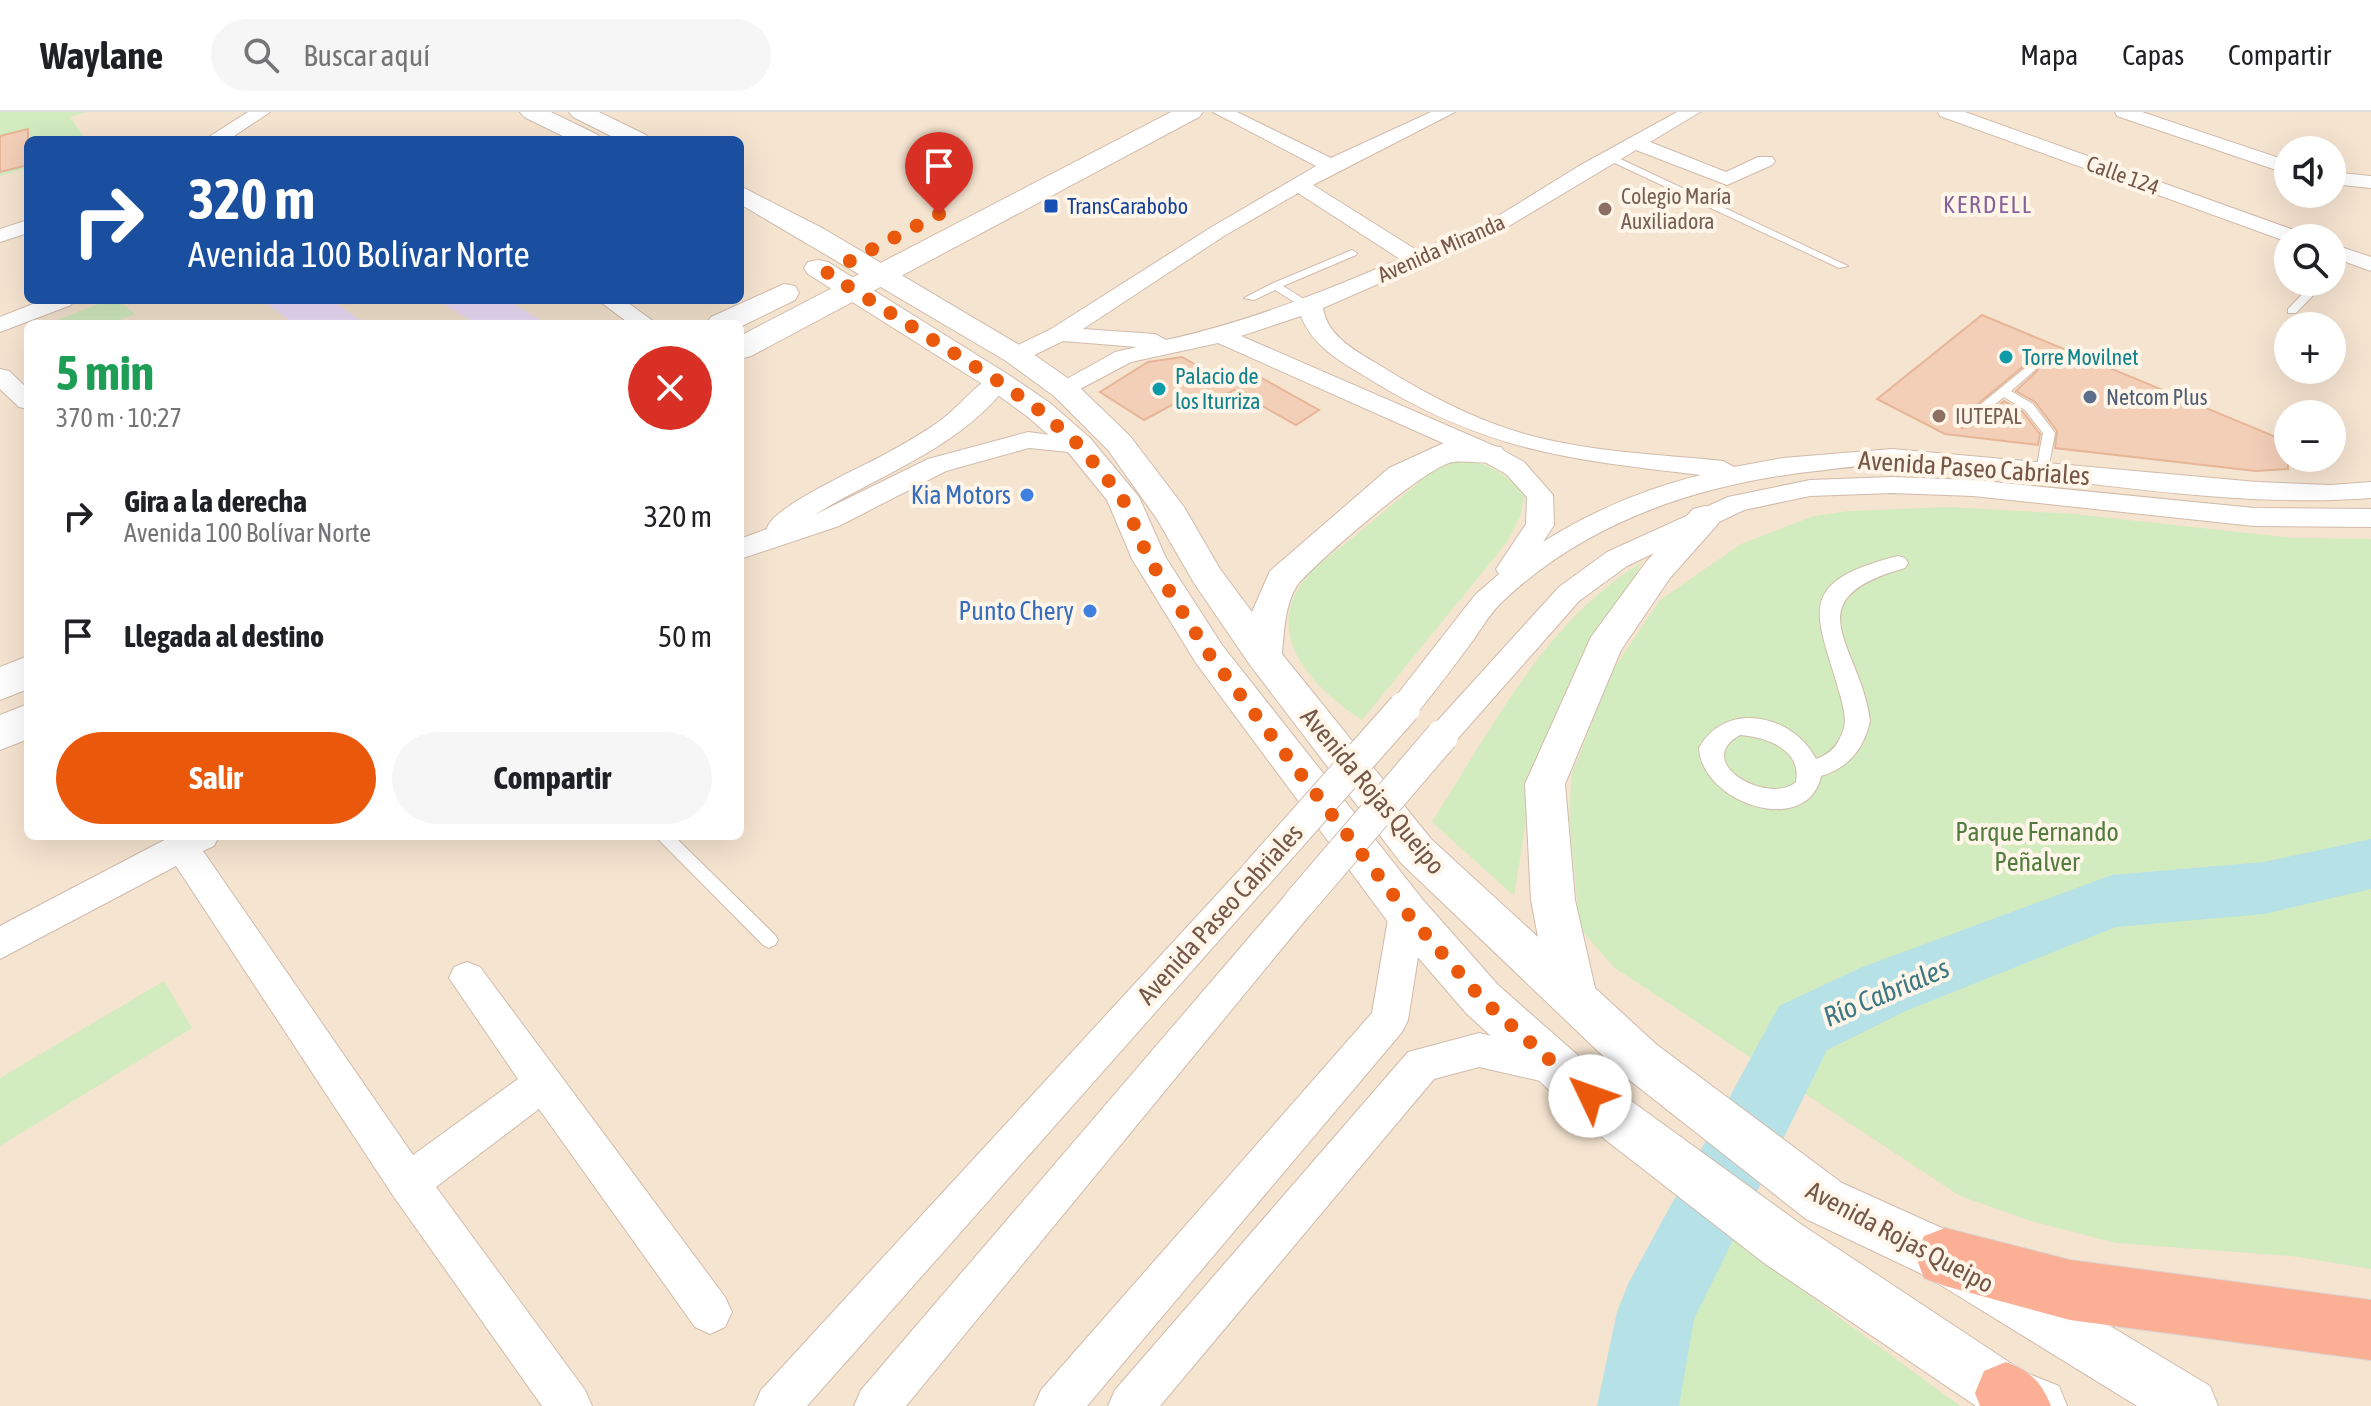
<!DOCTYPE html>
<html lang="es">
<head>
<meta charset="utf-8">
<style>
	body { margin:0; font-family:"Asap Condensed",sans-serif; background:#f6f6f6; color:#202124; height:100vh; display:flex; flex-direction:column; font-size:30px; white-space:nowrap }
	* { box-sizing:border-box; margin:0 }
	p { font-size:26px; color:#757577 }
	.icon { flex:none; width:44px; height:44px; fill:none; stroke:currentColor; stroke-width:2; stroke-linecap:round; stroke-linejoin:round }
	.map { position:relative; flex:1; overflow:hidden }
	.panel { position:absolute; left:24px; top:208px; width:720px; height:520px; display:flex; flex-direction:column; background:#fff; border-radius:12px; box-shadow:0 8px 32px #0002 }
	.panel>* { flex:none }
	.top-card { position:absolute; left:24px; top:24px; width:720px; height:168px; border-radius:12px; box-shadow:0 8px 32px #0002; background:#1a4fa0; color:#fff; overflow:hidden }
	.buttons { position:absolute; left:2274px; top:24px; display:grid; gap:16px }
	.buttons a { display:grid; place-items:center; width:72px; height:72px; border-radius:50%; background:#fff; box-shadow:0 8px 32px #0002; font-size:40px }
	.pin { position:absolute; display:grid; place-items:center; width:68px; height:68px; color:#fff; margin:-82px -34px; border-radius:50% 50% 50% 0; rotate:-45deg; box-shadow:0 0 8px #0007 }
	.pin .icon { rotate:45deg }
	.me { position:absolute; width:88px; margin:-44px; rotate:312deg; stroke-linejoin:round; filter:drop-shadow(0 0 6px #0008) }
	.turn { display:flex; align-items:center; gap:28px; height:168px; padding:0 32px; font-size:36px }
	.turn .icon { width:104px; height:104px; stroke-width:2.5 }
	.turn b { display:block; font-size:56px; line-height:68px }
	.round { display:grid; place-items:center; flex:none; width:84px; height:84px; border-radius:42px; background:#f6f6f6 }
	.summary { display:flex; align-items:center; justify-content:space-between; height:136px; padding:0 32px }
	h1 { font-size:48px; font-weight:700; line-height:60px; color:#1e9e55 }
	.button { display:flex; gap:16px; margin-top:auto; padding:16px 32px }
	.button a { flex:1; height:92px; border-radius:48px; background:#ea580c; color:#fff; font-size:32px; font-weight:700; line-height:92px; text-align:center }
	.button a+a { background:#f6f6f6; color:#202124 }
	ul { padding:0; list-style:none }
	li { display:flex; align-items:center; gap:24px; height:120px; padding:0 32px }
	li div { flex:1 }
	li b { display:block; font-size:30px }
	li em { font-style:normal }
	header { display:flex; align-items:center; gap:48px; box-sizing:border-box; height:112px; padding:0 40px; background:#fff; border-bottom:2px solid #e0e0e0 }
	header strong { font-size:38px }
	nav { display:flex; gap:44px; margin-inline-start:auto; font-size:28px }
	.search { width:560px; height:72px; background:#f6f6f6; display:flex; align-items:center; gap:20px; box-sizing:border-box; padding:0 28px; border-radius:44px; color:#757577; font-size:30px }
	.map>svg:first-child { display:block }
	.residential { fill:#f5e4d0; fill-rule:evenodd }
	.education { fill:#efdef9 }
	.green { fill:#d2ebbf }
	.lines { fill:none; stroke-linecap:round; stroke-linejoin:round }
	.river { fill:#b5e1e7; fill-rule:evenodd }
	.building { fill:#f4cfb8; stroke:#e7b597; stroke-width:2 }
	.service-casing { stroke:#d1bbab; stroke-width:2 }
	.pedestrian-casing { stroke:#d1bbab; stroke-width:2 }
	.minor-casing { stroke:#d1bbab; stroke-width:2 }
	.tertiary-casing { stroke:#d1bbab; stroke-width:2 }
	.secondary-casing { stroke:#d4bba8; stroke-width:2 }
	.motorway-casing { stroke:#dbd3cf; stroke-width:2 }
	.service { fill:#fff; fill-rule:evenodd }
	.pedestrian { fill:#fff; fill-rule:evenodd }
	.minor { fill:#fff; fill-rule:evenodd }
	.tertiary { fill:#fff; fill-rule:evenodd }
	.secondary { fill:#fff; fill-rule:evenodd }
	.motorway { fill:#fbaf95; fill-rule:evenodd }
	.minor-bridge-casing { stroke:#d1bbab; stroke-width:34; stroke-linecap:butt }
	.minor-bridge { stroke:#fff; stroke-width:32 }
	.route { stroke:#ea580c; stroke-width:14; stroke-dasharray:0 25.2 }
	.transit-dot { fill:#1a4fb4; stroke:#fff6e9; stroke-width:3 }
	.education-dot { fill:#8d6e63; stroke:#fff6e9; stroke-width:3 }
	.culture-dot { fill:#0f9aa8; stroke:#fff6e9; stroke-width:3 }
	.service-dot { fill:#5c6f8a; stroke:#fff6e9; stroke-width:3 }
	.shop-dot { fill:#3f7fe0; stroke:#fff6e9; stroke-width:3 }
	.labels { text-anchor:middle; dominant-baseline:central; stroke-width:8; stroke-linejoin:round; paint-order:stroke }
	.far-street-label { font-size:22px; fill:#765747; stroke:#fff6e9 }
	.far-education-label { font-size:22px; fill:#785e54; stroke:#fff6e9; text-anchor:start }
	.far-transit-label { font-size:22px; fill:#164399; stroke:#fff6e9; text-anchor:start }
	.far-culture-label { font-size:22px; fill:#0d838f; stroke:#fff6e9; text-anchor:start }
	.far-service-label { font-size:22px; fill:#4e5e75; stroke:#fff6e9; text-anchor:start }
	.far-neighbourhood-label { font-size:24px; letter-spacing:2px; fill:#86629a; stroke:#fff6e9 }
	.street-label { font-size:26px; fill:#765747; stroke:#fff6e9 }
	.shop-label { font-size:26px; fill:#366cbe; stroke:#fff6e9; text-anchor:end }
	.park-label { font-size:26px; fill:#517c3e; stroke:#fff6e9 }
	.water-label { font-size:28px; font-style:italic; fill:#3d7883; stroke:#fff6e9 }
</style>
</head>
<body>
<header>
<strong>Waylane</strong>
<div class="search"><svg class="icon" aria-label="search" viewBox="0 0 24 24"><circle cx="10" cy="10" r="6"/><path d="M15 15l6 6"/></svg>Buscar aquí</div>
<nav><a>Mapa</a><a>Capas</a><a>Compartir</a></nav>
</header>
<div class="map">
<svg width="2371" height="1294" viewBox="0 0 2371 1294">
	<rect width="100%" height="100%" fill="#fdf2e2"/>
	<path class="residential" d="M0,0H2371V1294H0ZM28,28H740V188H28ZM2288,38H2332V82H2288ZM2288,126H2332V170H2288ZM28,212H740V724H28ZM2288,214H2332V258H2288ZM2288,302H2332V346H2288Z"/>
	<path class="education" d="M262,188H331L366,212H294Z
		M438,188H507L547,212H476Z"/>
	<path class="green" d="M0,0H88L70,5L86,28H28V56L0,64Z
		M109,188H118L135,202L110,212H47Z
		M1468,347C1492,354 1507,364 1525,381L1520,405L1507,430L1362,608C1314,576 1259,523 1307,464C1317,452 1333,442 1345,432C1373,409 1401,385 1430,361L1451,351Z
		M1948,395L2074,402L2293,426L2371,427V1157L2292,1144L2116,1131L2031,1109L1960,1084L1615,856L1580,817L1569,704L1572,661L1592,611L1604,571L1660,488L1741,432L1814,404L1850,399Z
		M1641,451L1540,660L1525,714L1514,784L1432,710C1490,619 1545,509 1641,451Z
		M164,869L192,916L0,1034V966Z
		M1695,1100L1960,1294H1633L1669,1154Z"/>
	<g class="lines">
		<path class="river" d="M2371,727V777L2264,802L2116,815L1908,898L1827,938L1694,1207L1679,1294H1597L1617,1200L1628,1172L1779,894L1860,856L2112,763L2264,750Z"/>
	</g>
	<path class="building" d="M28,17V53L0,60V24Z
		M1982,203L2288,330V357L2256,359L2055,336L2057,319L2035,290L2016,279L2038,258L2030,249L1956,310L1961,316L1971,315L2004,289L2023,300L2040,322L2038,333L1945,322L1877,287Z
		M1182,245L1234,274L1244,256L1319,298L1296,313L1234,278L1198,298L1179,289L1144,308L1100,280L1148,250Z"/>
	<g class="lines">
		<g class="service-casing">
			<path id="service" d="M1606,43H1612L1848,154L1839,156L1606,47Z
				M1352,138L1357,141L1356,143L1283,174L1312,192V196H1304L1275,178L1254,188L1244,186L1271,172Z
				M2342,141L2351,143L2332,160V151Z
				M2314,170H2326L2296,201H2288V197Z
				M2030,252L2036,256L2034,259L2011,279L2033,292L2055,321L2048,358L2042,362L2036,358L2043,321L2025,298L2004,285L1969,313H1961L1959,310Z
				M655,724H674L775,823L778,828L775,833L769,836L763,833Z"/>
		</g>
		<g class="pedestrian-casing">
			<path id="pedestrian" d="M1898,444L1905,446L1908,451L1905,456C1790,488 1861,533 1870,609C1864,637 1848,656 1821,664C1808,726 1702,692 1699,636C1725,588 1793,602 1816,647C1827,643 1834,638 1839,628C1848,612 1845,603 1841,586C1818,503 1790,471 1898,444ZM1740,623C1766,625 1802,637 1796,670C1768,694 1691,650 1740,623Z"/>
		</g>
		<g class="minor-casing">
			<path id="minor" d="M248,0H270L228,28H204Z
				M1213,0H1237L1331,46L1431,0H1455L1313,73L1418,139L1490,109L1579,54L1677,0H1700L1650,30L1726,60L1758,45H1772L1775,49L1772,53L1727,73L1636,38L1504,117L1323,196C1327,225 1358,240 1381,254C1424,281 1469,305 1518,320C1584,340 1655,342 1723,349L1734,355L1783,346L1892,337L2257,370L2330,373L2371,370V386C2213,398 2052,360 1894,353C1869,352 1841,356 1816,359C1700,372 1589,408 1503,489C1491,500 1483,514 1474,527C1455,553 1435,579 1415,604L1404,607L1393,604L1389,596L1393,588L1475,483L1499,462L1496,457L1526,412L1527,385L1506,362L1481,348L1218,231L1131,250L1065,285L1056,283L1053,278L1056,273L1115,240L1137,235L1063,229L1024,248H1008L1004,243L1008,238L1051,217L1210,116L1316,54ZM1298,81L1400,147C1323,180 1248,210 1166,228L1155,222L1083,217L1224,124ZM1301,204C1312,234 1340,249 1366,265C1483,338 1568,348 1701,363C1644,377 1592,399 1543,430L1554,413L1553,383L1524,350L1499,336L1241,224Z
				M1938,0H1965L2305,122L2309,126H2288V130L1940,4Z
				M2115,0H2142L2288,49V62L2117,4Z
				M2332,60L2371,64V76L2332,72Z
				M28,108V121L0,130V117Z
				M2332,132L2371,145V159L2332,145Z
				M43,188H74L71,193L0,220V205Z
				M598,188H624L657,212H630Z
				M0,257L9,259L28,277V297L19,295L0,277Z
				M998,262L1007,264L1010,269C965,334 879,363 814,403L928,347L1028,320L1088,328L1092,333L1088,338L1079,341L1029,336L946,359L839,414L740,447V427L767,417C769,397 857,357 878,346C900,334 922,322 941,308C958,296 981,266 998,262Z
				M1892,365L1973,368L2254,396L2371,397V415L2254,414L1973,384L1892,381L1810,384L1744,398L1627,454L1579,489L1453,632L1442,636L1431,632L1426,624L1431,616L1559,475L1607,440L1728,385L1810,368Z
				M172,724H219L214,734L203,739L413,1043L518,967L449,866L454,855L467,850L480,855L725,1185L732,1200L725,1215L710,1222L695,1215L539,997L436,1075L585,1278L592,1294H542L394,1085L176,754L0,847V814Z
				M1256,749L1268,753L1273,763L1268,773L807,1294H754L761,1278L1244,753Z
				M1300,775L1312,780L1317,790L1312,800L906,1294H854L861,1278L1288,780Z
				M1407,786L1419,791L1425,801L1408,908L1402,920L1087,1294H1034L1041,1278L1372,901L1389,801L1395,791Z
				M1479,921L1568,942L1573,954L1568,966L1554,972L1479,955L1434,967L1160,1294H1108L1115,1278L1408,940Z"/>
		</g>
		<g class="tertiary-casing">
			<path id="tertiary" d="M520,0H551L598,23L602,28H571L524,5Z
				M569,0H599L646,23L650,28H619L573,5Z
				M740,74L824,117L1026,237L1076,272L1130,324L1184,395L1220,457L1252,500L1270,459L1389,356L1446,330L1501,335L1506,342L1501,349C1485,353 1469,348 1453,350C1426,354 1319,448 1299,471C1285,489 1284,520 1282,542L1431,727L1538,825L1531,788L1525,672L1591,525L1646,450L1693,397L1705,394L1717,397L1722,405L1717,413L1670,466L1621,538L1565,672L1575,788L1595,876L1657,933L1842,1071L1964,1126L2210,1274L2218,1294H2137L1926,1164L1806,1107L1623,963L1401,751L1250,553L1194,471L1157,407L1108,338L1054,284L1006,249L740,92Z
				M818,148L828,150L1009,263L1050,291L1090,326L1139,385L1166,446L1222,533L1423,788L1498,873L1623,983L1802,1113L2024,1260L2059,1274L2067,1294H1976L1764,1151L1589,1015L1466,901L1391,814L1196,551L1132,447L1107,388L1068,340L1028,305L987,275L808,162L804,156L808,150Z"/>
		</g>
		<g class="secondary-casing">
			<path id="secondary" d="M1171,0H1203L1199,5L751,244L740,247V224Z
				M784,172L795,174L799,181L795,188L740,215V212H706L711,205Z
				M28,544V577L0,588V555Z
				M28,592V627L0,638V603Z"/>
		</g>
		<g class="motorway-casing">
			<path id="motorway" d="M1945,1116L2070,1148L2371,1188V1248L2070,1208L1945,1174L1924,1166L1916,1145L1924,1124Z
				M2006,1250C2031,1260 2041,1269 2051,1294H1980L1975,1281L1984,1259Z"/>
		</g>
		<use href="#service" class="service"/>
		<use href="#pedestrian" class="pedestrian"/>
		<use href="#minor" class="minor"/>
		<use href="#tertiary" class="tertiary"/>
		<use href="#secondary" class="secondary"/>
		<use href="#motorway" class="motorway"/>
		<g class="minor-bridge-casing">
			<path id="minor-bridge" d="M1256,763L1404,596
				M1300,790L1442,624"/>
		</g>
		<use href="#minor-bridge" class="minor-bridge"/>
	</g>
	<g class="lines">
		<path class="route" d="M939,102L827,161L998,269L1039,298L1079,333L1122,385L1149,447L1209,542L1407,801L1482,887L1590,984"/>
	</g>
	<rect class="transit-dot" x="1043" y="86" width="16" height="16" rx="4"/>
	<g class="education-dot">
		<circle cx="1605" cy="97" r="8"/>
		<circle cx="1939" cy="304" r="8"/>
	</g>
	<g class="culture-dot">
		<circle cx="2006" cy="245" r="8"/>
		<circle cx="1159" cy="277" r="8"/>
	</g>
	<circle class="service-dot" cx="2090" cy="285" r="8"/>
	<g class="shop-dot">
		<circle cx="1027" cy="383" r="8"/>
		<circle cx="1090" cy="499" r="8"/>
	</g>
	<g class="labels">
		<g class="far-street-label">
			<text transform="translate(2123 63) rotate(20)">Calle 124</text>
			<text transform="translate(1441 136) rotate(-24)">Avenida Miranda</text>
		</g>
		<g class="far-education-label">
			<text x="1621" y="84">Colegio María<tspan x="1621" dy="25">Auxiliadora</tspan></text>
			<text x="1955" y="304">IUTEPAL</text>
		</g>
		<g class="far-transit-label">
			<text x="1067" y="94">TransCarabobo</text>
		</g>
		<g class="far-culture-label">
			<text x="2022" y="245">Torre Movilnet</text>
			<text x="1175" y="264">Palacio de<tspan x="1175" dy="25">los Iturriza</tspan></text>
		</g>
		<g class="far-service-label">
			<text x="2106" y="285">Netcom Plus</text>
		</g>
		<g class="far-neighbourhood-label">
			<text x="1988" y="92">KERDELL</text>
		</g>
		<g class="street-label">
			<text transform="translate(1974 356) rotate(4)">Avenida Paseo Cabriales</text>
			<text transform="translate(1373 679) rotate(50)">Avenida Rojas Queipo</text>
			<text transform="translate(1220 802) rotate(-48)">Avenida Paseo Cabriales</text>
			<text transform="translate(1900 1125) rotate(28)">Avenida Rojas Queipo</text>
		</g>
		<g class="shop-label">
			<text x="1011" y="383">Kia Motors</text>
			<text x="1074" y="499">Punto Chery</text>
		</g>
		<g class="park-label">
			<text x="2037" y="720">Parque Fernando<tspan x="2037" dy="30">Peñalver</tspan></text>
		</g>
		<g class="water-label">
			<text transform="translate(1886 880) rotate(-23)">Río Cabriales</text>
		</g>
	</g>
</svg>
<div class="buttons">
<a><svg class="icon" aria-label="sound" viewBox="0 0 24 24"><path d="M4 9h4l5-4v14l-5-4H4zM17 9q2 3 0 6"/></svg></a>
<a><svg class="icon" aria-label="search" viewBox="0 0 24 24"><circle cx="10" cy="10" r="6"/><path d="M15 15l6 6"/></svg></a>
<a>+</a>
<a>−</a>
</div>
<div class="pin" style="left:939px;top:102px;background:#d93025"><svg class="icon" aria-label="arrive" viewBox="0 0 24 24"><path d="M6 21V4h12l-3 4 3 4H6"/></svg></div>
<svg class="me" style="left:1590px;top:984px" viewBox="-20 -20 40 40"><circle r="19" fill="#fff"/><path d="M0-13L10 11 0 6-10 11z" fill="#ea580c"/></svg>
<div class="top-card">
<div class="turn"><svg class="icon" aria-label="right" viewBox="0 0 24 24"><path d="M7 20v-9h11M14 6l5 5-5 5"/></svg><div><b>320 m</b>Avenida 100 Bolívar Norte</div></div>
</div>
<section class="panel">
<div class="summary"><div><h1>5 min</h1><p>370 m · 10:27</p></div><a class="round" style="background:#d93025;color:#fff"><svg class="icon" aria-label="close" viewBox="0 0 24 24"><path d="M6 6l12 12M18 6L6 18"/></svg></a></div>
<ul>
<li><svg class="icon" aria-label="right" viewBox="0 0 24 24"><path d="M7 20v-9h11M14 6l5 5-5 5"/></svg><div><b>Gira a la derecha</b><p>Avenida 100 Bolívar Norte</p></div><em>320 m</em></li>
<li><svg class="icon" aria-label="arrive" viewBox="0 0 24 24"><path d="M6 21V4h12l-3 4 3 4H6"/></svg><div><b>Llegada al destino</b></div><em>50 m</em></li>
</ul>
<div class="button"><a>Salir</a><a>Compartir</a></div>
</section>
</div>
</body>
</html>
